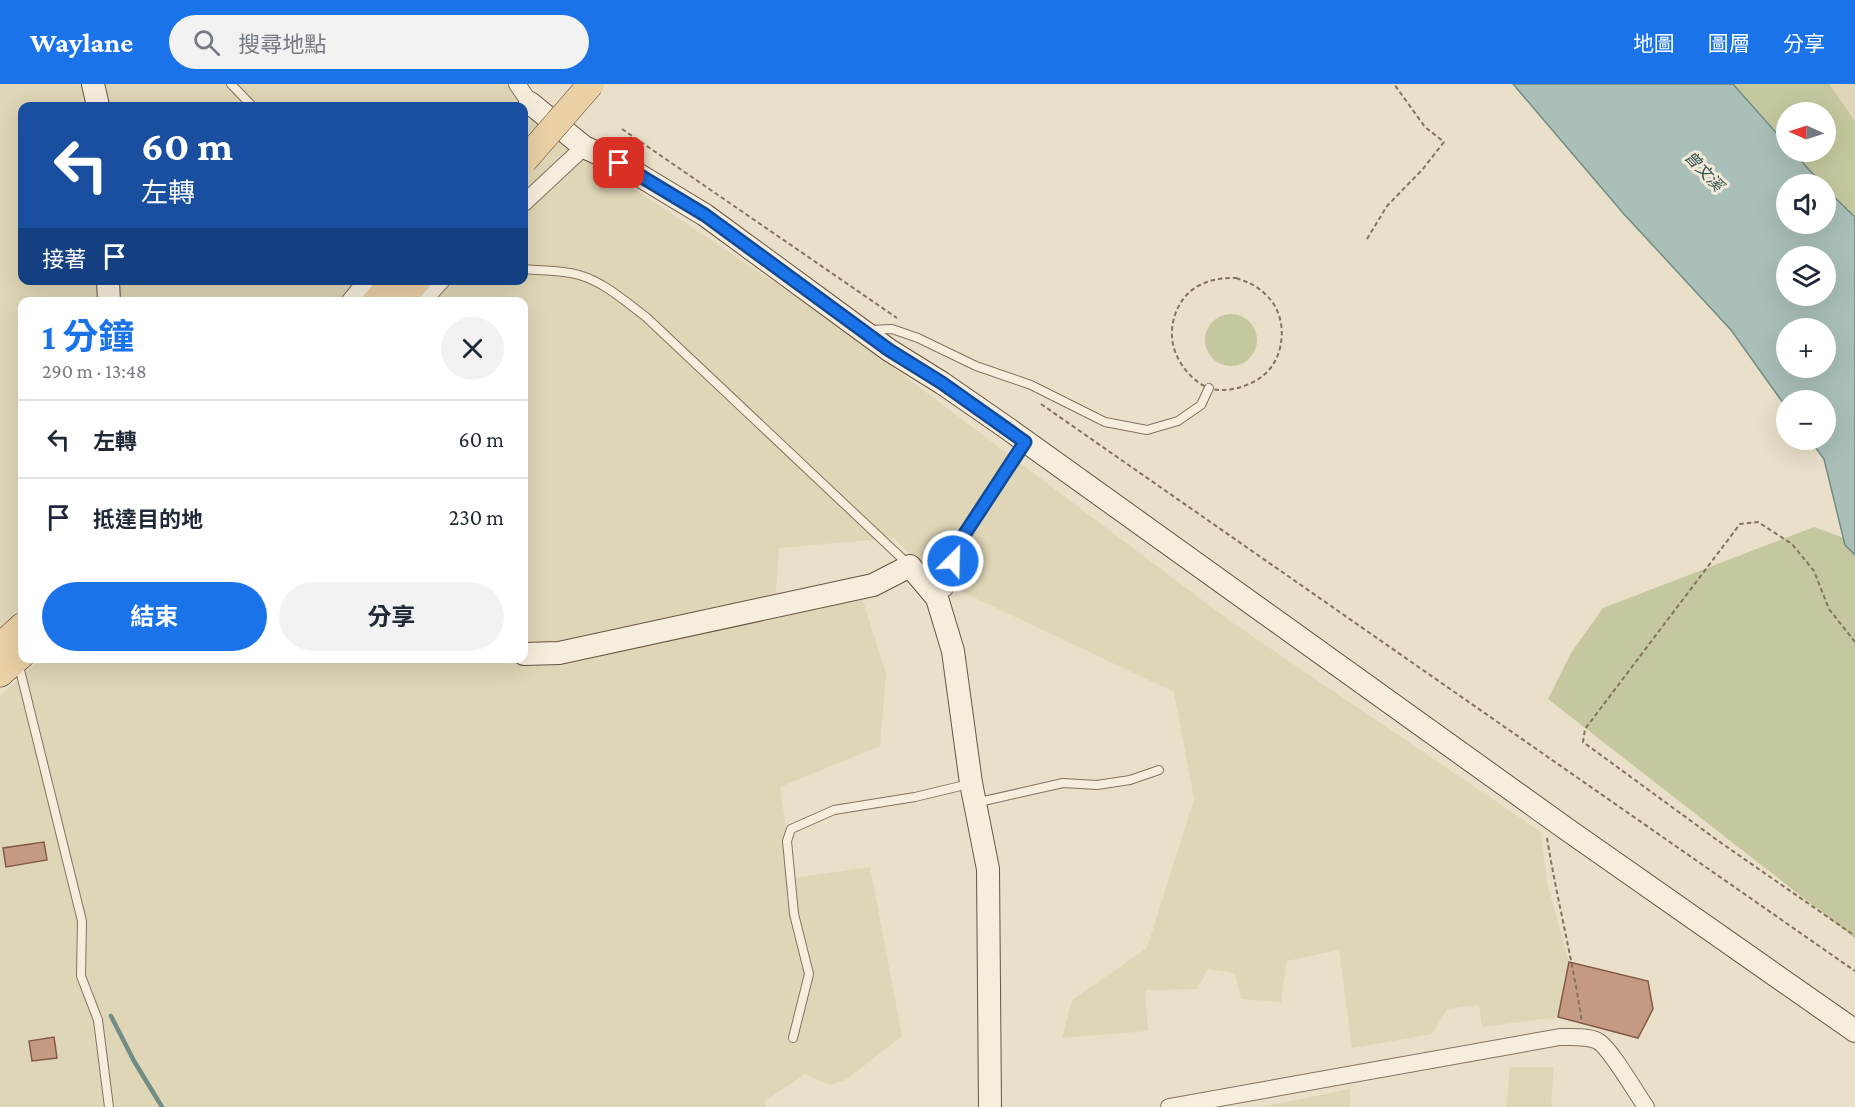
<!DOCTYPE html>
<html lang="zh-TW">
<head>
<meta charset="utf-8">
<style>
	body { margin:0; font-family:"Crimson Pro","Noto Sans TC",serif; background:#f2f2f3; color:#1f2937; height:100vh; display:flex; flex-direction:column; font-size:22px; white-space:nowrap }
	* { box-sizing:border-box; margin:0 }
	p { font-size:20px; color:#747a83 }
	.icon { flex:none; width:33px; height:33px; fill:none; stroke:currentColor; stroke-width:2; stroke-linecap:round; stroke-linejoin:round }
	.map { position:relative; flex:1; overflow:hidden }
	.drawer { position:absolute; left:18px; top:213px; width:510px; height:366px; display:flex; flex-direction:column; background:#fff; border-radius:12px; box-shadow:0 6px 24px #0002 }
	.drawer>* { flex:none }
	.hud { position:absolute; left:18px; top:18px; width:510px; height:183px; border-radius:12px; box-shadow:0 6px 24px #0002; background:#1a4fa0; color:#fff; overflow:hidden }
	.needle { width:39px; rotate:273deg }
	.fabs { position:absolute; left:1776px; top:18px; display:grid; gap:12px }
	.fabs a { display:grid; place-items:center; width:60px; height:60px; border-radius:50%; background:#fff; box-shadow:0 6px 24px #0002; font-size:30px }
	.pin { position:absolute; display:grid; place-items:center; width:51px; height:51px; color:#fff; margin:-26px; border-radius:12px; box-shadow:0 3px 9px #0006 }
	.me { position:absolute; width:66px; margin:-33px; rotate:23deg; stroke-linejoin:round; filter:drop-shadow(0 0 4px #0008) }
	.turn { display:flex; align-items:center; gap:21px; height:126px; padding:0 24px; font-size:27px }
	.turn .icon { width:78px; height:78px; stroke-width:2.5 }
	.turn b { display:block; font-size:42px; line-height:51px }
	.then { display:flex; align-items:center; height:57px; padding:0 24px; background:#0003; gap:12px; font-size:22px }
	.round { display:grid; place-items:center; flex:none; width:63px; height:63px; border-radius:32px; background:#f2f2f3 }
	.overview { display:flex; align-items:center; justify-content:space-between; height:102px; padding:0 24px }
	h1 { font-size:36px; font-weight:700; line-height:45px; color:#1a73e8 }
	.primary-button { display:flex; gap:12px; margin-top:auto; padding:12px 24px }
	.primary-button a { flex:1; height:69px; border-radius:36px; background:#1a73e8; color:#fff; font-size:24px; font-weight:700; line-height:69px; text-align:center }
	.primary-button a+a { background:#f2f2f3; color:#1f2937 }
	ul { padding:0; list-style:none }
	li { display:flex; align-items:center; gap:18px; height:78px; padding:0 24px; border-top:2px solid #e0e1e3 }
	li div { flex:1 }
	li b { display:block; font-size:22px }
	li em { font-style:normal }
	header { display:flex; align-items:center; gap:36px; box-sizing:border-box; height:84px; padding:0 30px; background:#1a73e8; color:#fff }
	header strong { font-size:28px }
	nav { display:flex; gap:33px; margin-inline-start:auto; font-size:21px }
	.search { width:420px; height:54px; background:#f2f2f3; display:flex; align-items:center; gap:15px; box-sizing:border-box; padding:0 21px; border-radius:33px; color:#747a83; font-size:22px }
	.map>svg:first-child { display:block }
	.farmland { fill:#dfd6b7; fill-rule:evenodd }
	.green { fill:#c5c89e }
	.water { fill:#a9bfb7; stroke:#718d84; stroke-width:1.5; fill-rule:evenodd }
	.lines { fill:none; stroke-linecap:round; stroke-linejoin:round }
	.stream { stroke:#718d84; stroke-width:4.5 }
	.building { fill:#c59a83; stroke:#825b48; stroke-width:1.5 }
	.lane-casing { stroke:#85715f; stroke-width:10 }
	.street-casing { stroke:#85715f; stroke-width:18 }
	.secondary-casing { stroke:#675342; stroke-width:24 }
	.primary-casing { stroke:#544033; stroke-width:27 }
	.path { stroke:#85715f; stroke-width:2; stroke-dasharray:4.5 3; stroke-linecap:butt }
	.lane { stroke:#f6eddc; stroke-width:8 }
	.street { stroke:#f6eddc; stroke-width:16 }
	.secondary { stroke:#f6eddc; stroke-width:22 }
	.primary { stroke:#e9d0a5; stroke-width:26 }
	.primary-bridge-casing { stroke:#544033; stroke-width:27; stroke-linecap:butt }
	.primary-bridge { stroke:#e9d0a5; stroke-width:26 }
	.route-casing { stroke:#114b97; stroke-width:15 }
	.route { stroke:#1a73e8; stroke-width:10 }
	.labels { text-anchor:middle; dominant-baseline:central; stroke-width:6; stroke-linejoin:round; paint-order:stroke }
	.water-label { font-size:16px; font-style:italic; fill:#325551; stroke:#f3e9d8 }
</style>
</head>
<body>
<header>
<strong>Waylane</strong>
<div class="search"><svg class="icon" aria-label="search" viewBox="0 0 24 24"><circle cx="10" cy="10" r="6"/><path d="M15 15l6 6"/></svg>搜尋地點</div>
<nav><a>地圖</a><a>圖層</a><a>分享</a></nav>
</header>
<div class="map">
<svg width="1855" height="1023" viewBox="0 0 1855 1023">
	<rect width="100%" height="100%" fill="#eadfc9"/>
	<path class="farmland" d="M0,0H515L591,76L826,233L1230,537L1541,748L1547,798L1569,878L1558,933L1482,943L1479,921L1447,925L1432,950L1352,964L1339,866L1287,877L1281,918L1241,915L1235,889L1208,885L1197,905L1145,906L1148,947L1062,954L1072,916L1147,864L1194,715L1174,608L935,495L894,454L779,464L775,521L860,508L886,589L880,662L780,703L793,794L870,783L902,952L847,995L830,1001L805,990L764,1018L766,1023H0V612L34,581L46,575L524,574V218H22V574L0,582ZM22,22H524V196H22Z
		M1855,0V37L1828,1Z
		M1510,983H1554L1551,1019L1553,1023H1506Z
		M1350,1005V1023H1262Z"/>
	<path class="green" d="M1733,0H1829L1855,37V133L1826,105V100H1822L1793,68H1826V28H1786V60Z
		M1205 256a26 26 0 1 1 52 0a26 26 0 1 1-52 0Z
		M1814,443L1855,458V854L1548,615L1571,569L1603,524Z"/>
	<path class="water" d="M1513,0H1733L1786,60V68H1793L1822,100H1786V140H1826V105L1855,133V471L1845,461L1824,375L1810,356H1826V316H1786V323L1731,246L1623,129ZM1786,172H1826V212H1786ZM1786,244H1826V284H1786Z"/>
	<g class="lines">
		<path class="stream" d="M111,932L134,977L162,1023"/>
	</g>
	<path class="building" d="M44,758L47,776L6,783L3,764Z
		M1569,878L1648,897L1653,925L1638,954L1558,933Z
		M54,953L57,974L32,977L29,957Z"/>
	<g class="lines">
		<g class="lane-casing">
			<path id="lane" d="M231,0L252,22
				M524,185C541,187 562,186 579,191C604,198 626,218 646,233L908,480
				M869,246L892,245L918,254L976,282L1031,301L1105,338L1147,346L1178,337L1201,321L1209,304
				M937,513L948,507L953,491V477L964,451L1025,358
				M18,578L82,837L81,892L98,936L109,1023
				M975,719L1063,699L1097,701L1130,696L1159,686
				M793,954L809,890L794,830L787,757L791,745L834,726L915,713L969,700"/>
		</g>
		<g class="street-casing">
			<path id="street" d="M517,0L530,19L524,25
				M524,119L584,63
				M349,218L367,196
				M422,218L442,196
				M1169,1023L1560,953C1571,953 1588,952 1598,957C1611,965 1636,1009 1646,1023"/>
		</g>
		<g class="secondary-casing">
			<path id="secondary" d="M93,0L98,22
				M530,19L584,63L619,79L705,131L889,266L942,299L1007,344L1565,744L1855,947
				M108,196L109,218
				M524,570L559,569L873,501L910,482L937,514L953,567L971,699L988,785L990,1023"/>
		</g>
		<g class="primary-casing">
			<path id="primary" d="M375,218L395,196
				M399,218L418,196
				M0,562L22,542
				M0,590L22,571"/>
		</g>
		<path class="path" d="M622,45L897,234
			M1367,155L1387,122L1422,86L1444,58L1425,43L1394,0
			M1236,194C1248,198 1258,202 1267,212C1288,232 1286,271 1265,290C1252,302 1226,310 1209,304C1195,299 1182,284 1177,272C1165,248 1175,213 1200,201C1212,195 1223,194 1236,194Z
			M1041,320L1855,887
			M1855,558L1829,525L1814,487L1792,460L1758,438L1740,440L1585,645L1583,658L1717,756L1855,852
			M1547,754C1557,816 1573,877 1582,939"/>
		<use href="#lane" class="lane"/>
		<use href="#street" class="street"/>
		<use href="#secondary" class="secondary"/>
		<use href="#primary" class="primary"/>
		<g class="primary-bridge-casing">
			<path id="primary-bridge" d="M524,77L591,0"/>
		</g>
		<use href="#primary-bridge" class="primary-bridge"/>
	</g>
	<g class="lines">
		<g class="route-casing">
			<path id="route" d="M619,79L705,131L889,266L942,299L1025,358L964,451L953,477"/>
		</g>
		<use href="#route" class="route"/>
	</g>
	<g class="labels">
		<g class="water-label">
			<text transform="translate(1704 87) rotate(47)">曾文溪</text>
		</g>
	</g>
</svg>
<div class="fabs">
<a><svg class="needle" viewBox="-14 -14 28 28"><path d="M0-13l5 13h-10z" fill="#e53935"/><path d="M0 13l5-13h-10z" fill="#747a83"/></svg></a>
<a><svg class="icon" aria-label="sound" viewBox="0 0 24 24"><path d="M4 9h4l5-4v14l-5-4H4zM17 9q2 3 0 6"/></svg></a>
<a><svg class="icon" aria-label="layers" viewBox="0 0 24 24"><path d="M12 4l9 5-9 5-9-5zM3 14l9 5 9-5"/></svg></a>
<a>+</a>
<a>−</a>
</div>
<div class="pin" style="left:619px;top:79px;background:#d93025"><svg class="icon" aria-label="arrive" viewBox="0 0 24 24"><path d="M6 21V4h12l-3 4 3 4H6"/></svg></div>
<svg class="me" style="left:953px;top:477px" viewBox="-20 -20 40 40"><circle r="17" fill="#1a73e8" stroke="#fff" stroke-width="3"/><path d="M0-11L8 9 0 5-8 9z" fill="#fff"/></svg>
<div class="hud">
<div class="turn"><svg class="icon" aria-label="left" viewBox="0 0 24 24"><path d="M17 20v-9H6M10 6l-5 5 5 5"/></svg><div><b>60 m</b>左轉</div></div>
<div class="then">接著<svg class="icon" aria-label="arrive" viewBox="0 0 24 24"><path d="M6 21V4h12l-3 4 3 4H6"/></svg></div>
</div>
<section class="drawer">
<div class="overview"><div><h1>1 分鐘</h1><p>290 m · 13:48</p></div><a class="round"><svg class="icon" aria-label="close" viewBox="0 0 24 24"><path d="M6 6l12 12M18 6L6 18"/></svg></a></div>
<ul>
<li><svg class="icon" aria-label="left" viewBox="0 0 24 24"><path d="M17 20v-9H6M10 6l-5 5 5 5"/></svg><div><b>左轉</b></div><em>60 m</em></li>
<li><svg class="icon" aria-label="arrive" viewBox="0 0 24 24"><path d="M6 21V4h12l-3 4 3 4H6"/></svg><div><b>抵達目的地</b></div><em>230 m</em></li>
</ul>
<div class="primary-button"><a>結束</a><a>分享</a></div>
</section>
</div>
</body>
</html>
